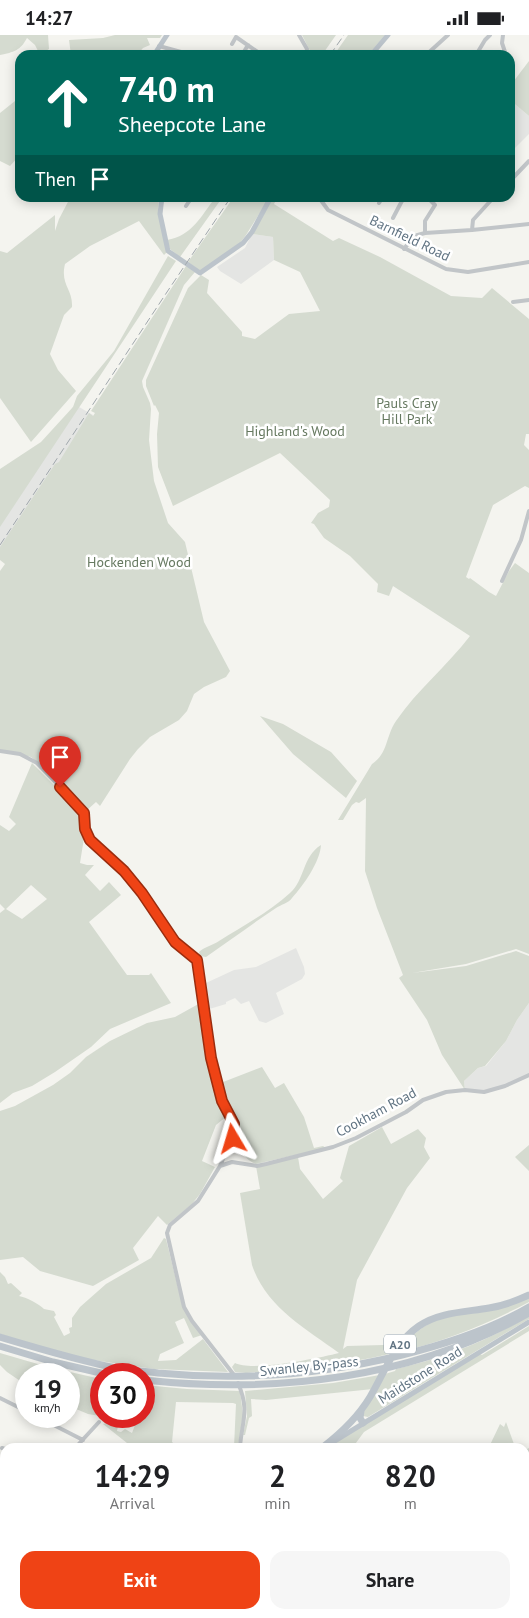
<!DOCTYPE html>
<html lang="en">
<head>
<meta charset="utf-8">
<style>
	body { margin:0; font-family:"PT Sans",sans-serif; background:#f6f6f6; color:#202124; height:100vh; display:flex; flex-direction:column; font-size:19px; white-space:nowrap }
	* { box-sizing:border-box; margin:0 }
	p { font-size:16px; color:#757577 }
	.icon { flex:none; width:28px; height:28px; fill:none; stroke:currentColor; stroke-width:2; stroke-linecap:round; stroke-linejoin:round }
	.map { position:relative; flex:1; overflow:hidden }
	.details { position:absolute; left:0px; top:1408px; width:530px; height:176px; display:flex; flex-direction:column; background:#fff; border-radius:15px 15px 0 0; box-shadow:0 2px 12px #0003 }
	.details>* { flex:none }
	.guide { position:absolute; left:15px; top:15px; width:500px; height:152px; border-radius:15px; box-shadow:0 2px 12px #0003; background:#00695c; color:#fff; overflow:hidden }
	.speed { position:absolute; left:15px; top:1328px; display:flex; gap:10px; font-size:25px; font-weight:700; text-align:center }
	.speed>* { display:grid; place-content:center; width:65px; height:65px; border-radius:50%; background:#fff; box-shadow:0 2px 12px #0003; line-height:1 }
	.speed small { font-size:12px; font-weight:400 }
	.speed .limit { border:8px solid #d22; background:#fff; color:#111 }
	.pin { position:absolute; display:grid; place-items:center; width:42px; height:42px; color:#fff; margin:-51px -21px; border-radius:50% 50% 50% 0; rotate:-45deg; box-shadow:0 0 5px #0007 }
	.pin .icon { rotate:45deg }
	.me { position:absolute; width:55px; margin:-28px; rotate:353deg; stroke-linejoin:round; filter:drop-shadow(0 0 4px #0008) }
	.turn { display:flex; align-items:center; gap:18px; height:105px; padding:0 20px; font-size:22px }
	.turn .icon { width:65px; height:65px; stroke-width:2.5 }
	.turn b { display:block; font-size:35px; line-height:42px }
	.then { display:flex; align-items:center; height:48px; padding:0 20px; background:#0003; gap:10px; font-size:19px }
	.eta { display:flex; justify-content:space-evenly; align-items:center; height:85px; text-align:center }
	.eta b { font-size:30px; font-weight:600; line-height:35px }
	.primary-button { display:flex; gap:10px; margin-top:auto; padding:10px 20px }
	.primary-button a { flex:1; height:58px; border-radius:15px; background:#ef4315; color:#fff; font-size:20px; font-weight:600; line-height:58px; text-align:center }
	.primary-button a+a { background:#f6f6f6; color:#202124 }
	.status { display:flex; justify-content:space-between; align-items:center; height:35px; padding:0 25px; background:#fff; direction:ltr }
	.status svg { height:14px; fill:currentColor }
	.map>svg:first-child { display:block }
	.built { fill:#e4e5e3 }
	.green { fill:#d5dbd0; fill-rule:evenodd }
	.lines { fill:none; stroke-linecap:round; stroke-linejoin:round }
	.street { stroke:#c1c5c8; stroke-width:4 }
	.secondary { stroke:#bcc4cb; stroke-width:5 }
	.highway { stroke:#bcc4cb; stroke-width:7 }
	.rail { stroke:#a1a8ad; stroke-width:1; stroke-dasharray:8 4; stroke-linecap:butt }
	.route-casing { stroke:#9b2c0e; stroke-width:12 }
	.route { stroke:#ef4315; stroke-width:9 }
	.labels { text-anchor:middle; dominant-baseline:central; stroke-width:5; stroke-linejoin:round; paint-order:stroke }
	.shield { fill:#fff; stroke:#909ea8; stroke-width:1 }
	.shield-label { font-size:12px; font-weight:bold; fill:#617483 }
	.street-label { font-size:14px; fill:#617483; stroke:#fff }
	.park-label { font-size:14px; fill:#667960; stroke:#fff }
</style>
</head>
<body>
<div class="status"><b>14:27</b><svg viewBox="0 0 49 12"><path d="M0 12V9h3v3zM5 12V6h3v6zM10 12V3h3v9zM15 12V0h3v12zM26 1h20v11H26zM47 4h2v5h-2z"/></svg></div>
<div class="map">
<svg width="529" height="1583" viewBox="0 0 529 1583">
	<rect width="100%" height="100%" fill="#f4f4ef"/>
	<path class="built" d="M510,65L529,81V99L510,118Z
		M252,199L273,202L274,225L241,249L220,236L217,232L245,213Z
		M73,372H79L93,380L80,411L0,513V486Z
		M296,913L304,932L305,939L302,944L276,958L284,979L266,988L259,986L249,966L241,969L235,963L226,967V969L206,975L202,946L206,948L234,935L256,932Z
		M529,968V1040L505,1051L484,1057L465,1055L464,1046L478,1033L486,1031L506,1006L517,985Z"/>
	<path class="green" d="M0,0H48L49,14L40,20L35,10L27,3C20,16 14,17 0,20Z
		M115,0H162L160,3H147L150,10L143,13L137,20H71L69,5L103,3Z
		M302,0H336L322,20H312Z
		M348,0H385L368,20H334Z
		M529,26V81L510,65V51Z
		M20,62V120L10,131L0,126V78Z
		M70,163H159L158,176L167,217L164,220L139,186L90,211L65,229C60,250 73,254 72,272L64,280L50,319L58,335L76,356L31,407L0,363V216L7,218L55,180V196L59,184Z
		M215,163H222L180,222L170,214L167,205C192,201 201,181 215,163Z
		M233,163H269L246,200L240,208L200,236L188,227Z
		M273,163H277L274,169L333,206L339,203L380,222L451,261L482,263L492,253L529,284V399H526L524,410L529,415V453L525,451L493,470L466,542L469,544L470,543L489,557L496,561L509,536L515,528L529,538V919L516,914L466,929L412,938L466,931L516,916L529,921V968L517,985L506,1006L485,1031L478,1033L464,1046L465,1055L442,1020L427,985L399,943L403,940L377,873L365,836L366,763L359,768L356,767L352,770L343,785H338L372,729C388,719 386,700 396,686C417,655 447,631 470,601L393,551L389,561L377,557L378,549L350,521L324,503L314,489L311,488L318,478L329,472L330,465L280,418L173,471L158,432L157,399L159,378L155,370L154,371L146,351V345L188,253L201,240L209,245L207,258L242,297V301L255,304L289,279L320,276L300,237L274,225L273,202L252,199Z
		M168,221L176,226L0,492V434L41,407L73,372L77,361L114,316Z
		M186,231L195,237L184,250L142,346L143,352L150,368L151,374L149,405L154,446L168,488L185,507L204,587L230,636L226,642L204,652L194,659L187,676L179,685L150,702L138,714L130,724L100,771L96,767L86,776L60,751L38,728L31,722L20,719L0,715V536L5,529L0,525V512L55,429L59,427L89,378L93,381L95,378L91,376Z
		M260,681L283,689L331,717L357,746L346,763L293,719Z
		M32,728L75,771L81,782L84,803L80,828L87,830H94L85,840L100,856L109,847L121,860L89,887L127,940H149L151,938L171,968L110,994L91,1012L55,1037L32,1051L13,1058L0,1068V878L5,874L0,869V790L9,796L16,789L9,782ZM31,850L47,864L22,884L6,874Z
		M321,810C320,827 303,851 292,863C289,868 280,870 276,873C252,889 229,906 206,922L200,921L199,917C204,912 213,910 219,906C243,891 269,877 290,858C305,845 302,822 321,810Z
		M202,967C207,1005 209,1047 227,1081L216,1090L202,1126L215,1132L200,1159L192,1169L167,1190L158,1181L133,1213L139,1225L93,1251L40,1236L23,1222L0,1225V1076L15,1071L53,1050L70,1038L86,1022L110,1006L147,988L175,982Z
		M262,1032L275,1053L284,1048L304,1082L314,1113L323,1111L326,1113L256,1129C245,1125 240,1115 234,1106L236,1095L218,1049Z
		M382,1092L391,1109L418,1094L426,1103L424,1112L430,1123L407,1153L357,1245L343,1314L347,1311L383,1310L387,1309L391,1313L389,1319C342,1330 295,1335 246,1338L235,1337L232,1332L235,1328C252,1337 319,1323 339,1318C305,1293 266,1272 252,1230L240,1158L260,1154L256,1131L298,1122L300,1134L323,1164L343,1146L340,1143L349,1111Z
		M529,1110V1136L515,1122Z
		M164,1203L166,1204L183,1273L202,1300L193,1303L184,1283L175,1287L184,1308L160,1319L158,1326L176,1325L203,1304L228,1337L154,1334L93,1325L54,1317L0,1299V1237L5,1242L8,1249L11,1248L22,1258L19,1261C26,1262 39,1269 44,1274L54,1276L56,1280L54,1282L64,1301L70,1298L69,1293L72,1292V1283L80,1272L106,1249L151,1223Z
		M529,1263V1267C487,1289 444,1307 397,1317C409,1302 420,1293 436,1285Z
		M529,1281V1284L368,1382L363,1381V1377L385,1339L395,1336L396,1334C443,1323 487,1306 529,1281Z
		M529,1291V1296L364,1397L353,1412H328L480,1319L482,1320Z
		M0,1318L48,1332L101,1344V1381H128L121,1386L117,1385L116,1383L107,1386L100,1381L88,1379L69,1371V1339H26V1350L7,1337L0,1330Z
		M380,1340L373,1354L266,1365L251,1364L252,1381L249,1383L245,1400H243L247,1381L245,1356L333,1348Z
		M144,1350L187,1354L240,1356L243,1380L238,1412H234L236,1369L233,1368L176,1367L172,1407L178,1412H133L134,1409L127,1408L103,1389L110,1387L118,1391L117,1396L121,1397L125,1394L132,1398L137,1385L129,1381H144Z
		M506,1387L515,1412H489L500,1389L504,1392Z
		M529,1413V1583H370L375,1579H525V1415Z
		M0,1431L5,1434V1466L0,1474Z"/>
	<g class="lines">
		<path class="street" d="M299,0L307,14L306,20
			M503,0L502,8L506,20
			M236,2L262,20
			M232,9L236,2
			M159,11L192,20
			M242,20L248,10
			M426,20L448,0
			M476,20L485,5L490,0
			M510,146L529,126
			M307,162L317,164L323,162
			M320,164L328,175L446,234L468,237L529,227
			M379,168L382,163
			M186,171L192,162
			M393,183L404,162
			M472,195L473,185L494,162
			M425,198V186L435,170L427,162
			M404,214L414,201L425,198L472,195L529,189
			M513,267L529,265
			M502,546L521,505L529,476
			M0,716L20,719L37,728L69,761L83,779L85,794L91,805L124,836L142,858L178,911L197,925L211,1023L217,1051L222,1066L234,1089L235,1095L220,1131L198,1166L170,1190L167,1198L184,1272L192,1286L234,1340
			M220,1131L232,1127L257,1131L266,1129L333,1112L356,1103L406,1077L423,1065L446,1057L465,1055L484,1057L505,1051L529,1040
			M238,1348C250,1376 242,1385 240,1412
			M0,1363L26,1376
			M36,1381L83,1405
			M76,1412L99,1387
			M2,1413L5,1414
			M0,1501H5
			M0,1540L5,1542
			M19,1579L21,1583
			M109,1579L112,1583
			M128,1579L132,1583
			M165,1579L167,1583
			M220,1579V1583
			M261,1579L277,1583
			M47,1583L55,1579
			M282,1583L285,1579"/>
		<path class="secondary" d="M154,20L167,0
			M371,20L388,0
			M162,162L160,179L168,216L200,238L243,208L252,197L271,162
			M333,1407L529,1287
			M0,1555L5,1553
			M358,1579L361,1583
			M331,1583L337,1579"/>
		<path class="highway" d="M0,1302C40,1314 80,1326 121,1334C133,1336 146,1336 158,1338C242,1346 321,1340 402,1320C446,1309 490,1295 529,1272
			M0,1311L53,1327L105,1339
			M144,1345C275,1359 413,1344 529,1278
			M361,1376L360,1383L363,1388
			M323,1412C341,1398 358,1382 370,1362C385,1337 394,1308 419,1291C439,1277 466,1277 489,1273C503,1271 516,1266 529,1260"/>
		<path class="rail" d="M330,20L344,0
			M0,510L167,257L231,162"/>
	</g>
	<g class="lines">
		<g class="route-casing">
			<path id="route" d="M60,752L84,778L85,794L90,805L124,836L142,858L175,907L197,925L211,1023L222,1066L234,1089L233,1104"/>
		</g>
		<use href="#route" class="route"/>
	</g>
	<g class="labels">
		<rect class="shield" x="384" y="1299.5" width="32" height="19" rx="4"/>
		<g class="shield-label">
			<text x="400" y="1309">A20</text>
		</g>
		<g class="street-label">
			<text transform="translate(410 203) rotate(26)">Barnfield Road</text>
			<text transform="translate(376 1077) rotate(-28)">Cookham Road</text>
			<text transform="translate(309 1331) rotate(-6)">Swanley By-pass</text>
			<text transform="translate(420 1340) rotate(-32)">Maidstone Road</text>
		</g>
		<g class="park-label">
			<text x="407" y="368">Pauls Cray<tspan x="407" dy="16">Hill Park</tspan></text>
			<text x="295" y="396">Highland's Wood</text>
			<text x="139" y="527">Hockenden Wood</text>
		</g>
	</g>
</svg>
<div class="speed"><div>19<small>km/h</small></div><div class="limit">30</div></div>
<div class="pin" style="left:60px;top:752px;background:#d93025"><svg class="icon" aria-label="arrive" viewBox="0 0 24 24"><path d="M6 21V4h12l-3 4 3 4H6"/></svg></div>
<svg class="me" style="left:233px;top:1104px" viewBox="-20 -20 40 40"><path d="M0-17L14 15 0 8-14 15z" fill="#ef4315" stroke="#fff" stroke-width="4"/></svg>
<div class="guide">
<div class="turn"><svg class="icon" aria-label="ahead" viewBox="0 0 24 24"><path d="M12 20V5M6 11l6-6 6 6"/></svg><div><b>740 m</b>Sheepcote Lane</div></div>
<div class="then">Then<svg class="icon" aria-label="arrive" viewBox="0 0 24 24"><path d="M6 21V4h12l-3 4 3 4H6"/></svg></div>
</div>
<section class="details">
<div class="eta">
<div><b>14:29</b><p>Arrival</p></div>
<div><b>2</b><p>min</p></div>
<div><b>820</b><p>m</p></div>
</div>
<div class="primary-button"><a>Exit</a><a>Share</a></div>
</section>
</div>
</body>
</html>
